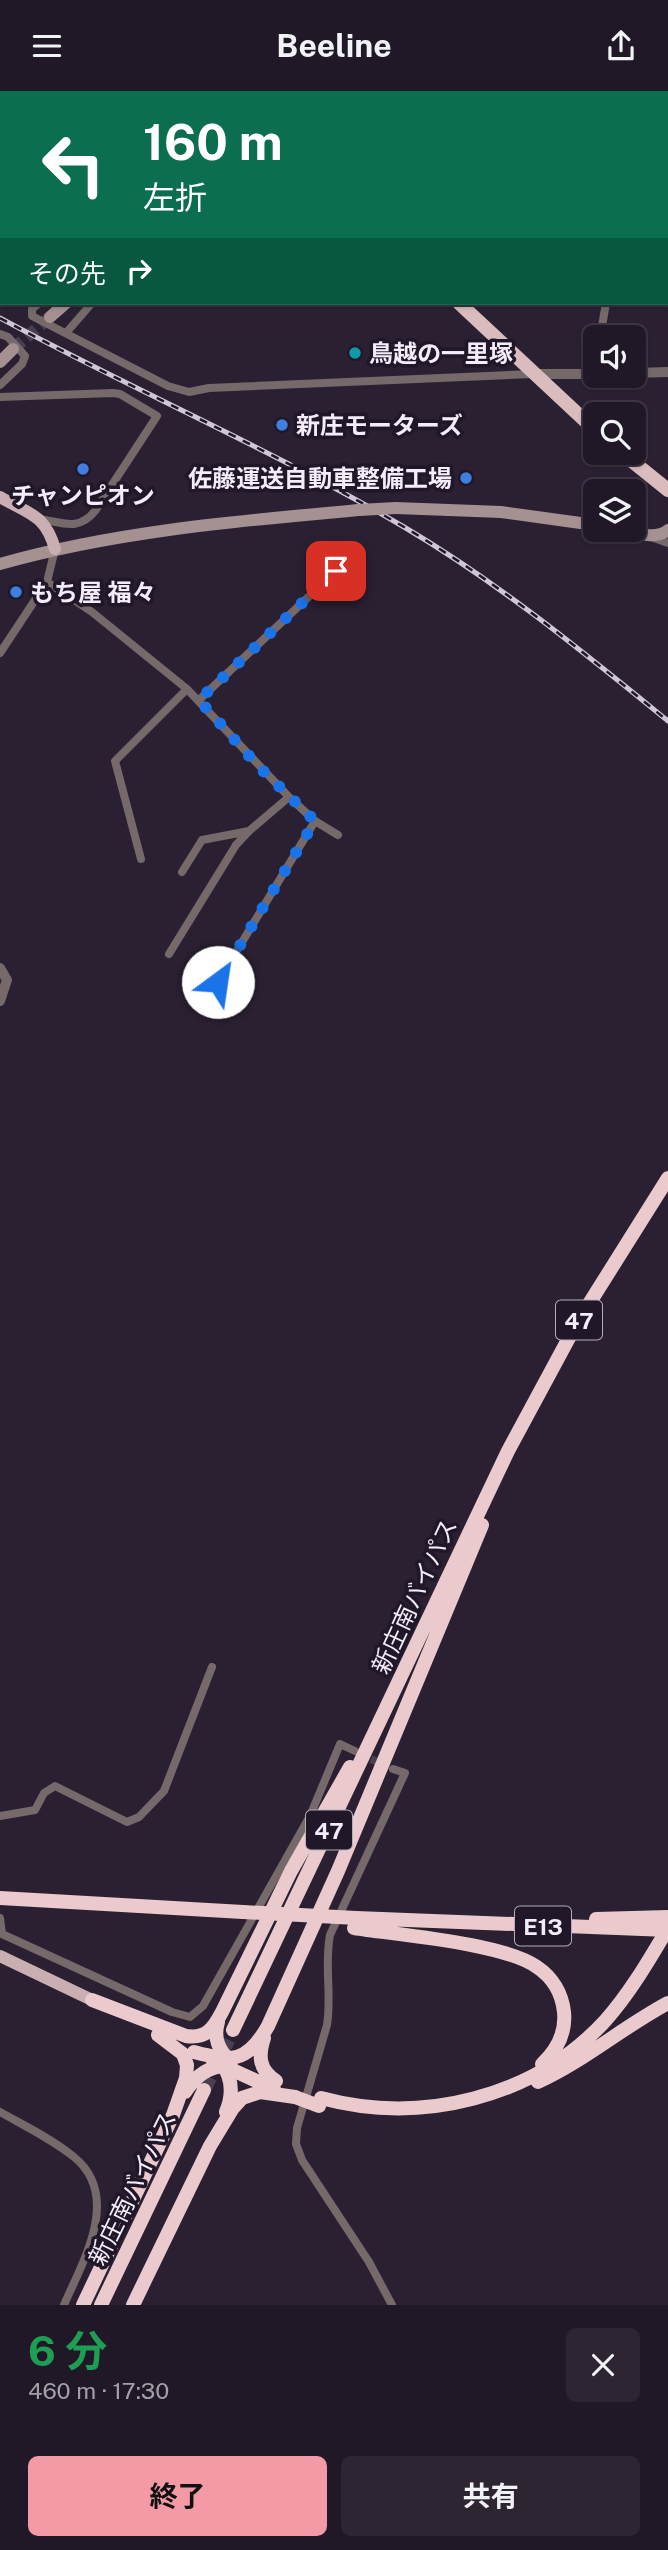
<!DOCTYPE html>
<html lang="ja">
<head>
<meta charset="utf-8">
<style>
	body { margin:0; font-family:"Public Sans","Noto Sans JP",sans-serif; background:#2d2532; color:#f1f3f6; height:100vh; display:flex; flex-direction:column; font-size:26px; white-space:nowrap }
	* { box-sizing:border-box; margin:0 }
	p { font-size:23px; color:#a2a0a7 }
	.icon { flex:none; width:38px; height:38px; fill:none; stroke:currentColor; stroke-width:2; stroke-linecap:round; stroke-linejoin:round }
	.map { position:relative; height:2214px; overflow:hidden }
	.sheet { display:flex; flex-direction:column; background:#201826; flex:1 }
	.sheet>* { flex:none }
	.guide { position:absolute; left:0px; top:0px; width:668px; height:214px; box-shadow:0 2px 5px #0004,0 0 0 2px #3d3743; background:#0b6e4f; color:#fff; overflow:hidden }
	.buttons { position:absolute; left:583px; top:234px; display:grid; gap:14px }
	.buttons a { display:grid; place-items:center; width:63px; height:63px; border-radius:10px; background:#201826; box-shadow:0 2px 5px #0004,0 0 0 2px #3d3743; font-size:35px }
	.pin { position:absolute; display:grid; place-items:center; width:60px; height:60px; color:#fff; margin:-30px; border-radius:14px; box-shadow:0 4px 10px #0006 }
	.me { position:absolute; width:77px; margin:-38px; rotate:31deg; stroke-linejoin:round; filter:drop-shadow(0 0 5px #0008) }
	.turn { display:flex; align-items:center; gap:24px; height:147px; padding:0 28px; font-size:32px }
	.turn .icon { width:91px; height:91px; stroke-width:2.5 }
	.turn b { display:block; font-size:49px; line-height:60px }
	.then { display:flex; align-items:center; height:66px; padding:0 28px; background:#0003; gap:14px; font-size:26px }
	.round { display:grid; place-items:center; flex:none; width:74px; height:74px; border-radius:10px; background:#2d2532 }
	.head { display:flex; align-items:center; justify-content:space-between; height:119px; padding:0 28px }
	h1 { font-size:42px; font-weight:700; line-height:52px; color:#1e9e55 }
	.cta { display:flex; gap:14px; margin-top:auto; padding:14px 28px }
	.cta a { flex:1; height:80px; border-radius:10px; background:#f49aa6; color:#111; font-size:28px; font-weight:700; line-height:80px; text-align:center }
	.cta a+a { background:#2d2532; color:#f1f3f6 }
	header { display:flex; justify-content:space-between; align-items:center; height:91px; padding:0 28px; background:#201826; font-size:32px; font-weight:700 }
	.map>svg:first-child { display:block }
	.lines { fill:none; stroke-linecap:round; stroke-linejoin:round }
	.minor-tunnel { stroke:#483f50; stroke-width:8; stroke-dasharray:8 4; stroke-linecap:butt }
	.secondary-tunnel { stroke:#483f50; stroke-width:12; stroke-dasharray:12 6; stroke-linecap:butt }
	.motorway-tunnel { stroke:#483f50; stroke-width:14; stroke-dasharray:14 7; stroke-linecap:butt }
	.minor { stroke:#76696a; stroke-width:8 }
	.tertiary { stroke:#76696a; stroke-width:10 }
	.secondary { stroke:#a59092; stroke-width:12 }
	.primary { stroke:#c9afb1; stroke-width:12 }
	.trunk { stroke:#dabcbe; stroke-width:14 }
	.motorway { stroke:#eacacc; stroke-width:14 }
	.rail-casing { stroke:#cec8d5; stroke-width:5 }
	.rail { stroke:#201728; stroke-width:2.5; stroke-dasharray:8; stroke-linecap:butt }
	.secondary-bridge { stroke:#a59092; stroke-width:12 }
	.motorway-bridge { stroke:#eacacc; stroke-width:14 }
	.route { stroke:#1a73e8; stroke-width:12; stroke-dasharray:0 21.6 }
	.culture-dot { fill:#0f9aa8; stroke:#201728; stroke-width:2.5 }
	.shop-dot { fill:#3f7fe0; stroke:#201728; stroke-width:2.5 }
	.labels { text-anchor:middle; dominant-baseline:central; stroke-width:7; stroke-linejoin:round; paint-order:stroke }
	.shield { fill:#201728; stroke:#b4adba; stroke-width:2 }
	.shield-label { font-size:23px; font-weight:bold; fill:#f3edf9 }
	.poi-label { font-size:24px; font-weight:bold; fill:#f3edf9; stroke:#201728; text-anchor:start }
	.street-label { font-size:24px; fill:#f3edf9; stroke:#201728 }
</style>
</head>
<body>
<header><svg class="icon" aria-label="menu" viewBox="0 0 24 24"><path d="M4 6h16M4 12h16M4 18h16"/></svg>Beeline<svg class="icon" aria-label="share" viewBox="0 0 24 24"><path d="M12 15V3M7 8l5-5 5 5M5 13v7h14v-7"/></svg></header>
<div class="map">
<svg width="668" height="2214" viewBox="0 0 668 2214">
	<rect width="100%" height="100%" fill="#2a2032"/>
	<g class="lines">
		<path class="minor-tunnel" d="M360,1663L393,1678"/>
		<path class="secondary-tunnel" d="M13,258L50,226"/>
		<path class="motorway-tunnel" d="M204,1999L233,1939"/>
		<path class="minor" d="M544,2L545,0
			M667,55H668
			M667,70L668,68
			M39,212L32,218V225L168,295L189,301L209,297L534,283
			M66,242L92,212
			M0,243L8,246L25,265L22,273L0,294
			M600,247L606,212
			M0,306L113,302L120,303L157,325L95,420C78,441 62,431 39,428
			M651,446L668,452
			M47,491L92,521L187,598L289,706L315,730L338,744
			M0,562L47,491L55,458
			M199,609L336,480
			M141,768L115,670L187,598
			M182,781L202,749L249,740
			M169,863L236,754L249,740L289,706
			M218,891L315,730
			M0,1725L35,1719L44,1702L55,1695L127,1731L139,1726L164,1700L212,1576
			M0,1827L2,1843L172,1921L190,1926L203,1915L310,1725L340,1653L355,1660
			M0,2021C25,2035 52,2048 74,2066C122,2105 83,2170 64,2214
			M392,2214L369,2171L302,2069L296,2053L297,2037L327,1934C332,1904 324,1874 330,1844L405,1682L393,1678"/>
		<path class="tertiary" d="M634,282L668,281
			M534,283H595
			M0,877L7,889L0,910"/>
		<path class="secondary" d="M304,2L306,0
			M50,226L66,212
			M0,271L13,258
			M396,417L501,421L595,434
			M622,439C636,442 656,449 668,439
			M0,473C116,440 239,430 359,419"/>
		<path class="primary" d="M0,406C29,423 45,423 55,458
			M0,1865L92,1909"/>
		<path class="trunk" d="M215,0L217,2
			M459,212L595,339
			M622,362L668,399"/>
		<path class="motorway" d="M0,1807L243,1821
			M356,1827L642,1838
			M596,1828L668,1826
			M354,1837C399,1844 503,1852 537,1876C552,1886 562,1902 564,1921C566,1941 557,1959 542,1973
			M92,1909L186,1945C206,1948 213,1938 222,1921L291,1780L350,1676
			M218,1931C213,1948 219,1959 231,1972
			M233,1939L508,1360L577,1232L668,1087
			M264,1947C258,1965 259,1979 276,1990
			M194,1961C232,1971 247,1972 268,1935L338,1780L482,1434
			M213,1970L274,1998
			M221,1972C233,1987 233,2004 226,2021
			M538,1991C584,1970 623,1936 668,1912
			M185,2001C195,1986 209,1974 228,1975
			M321,2007C421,2034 534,2007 605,1930C630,1902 649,1869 668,1837
			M83,2214L173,2024L186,1987L187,1974L183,1963L158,1944
			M101,2214L204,1999
			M133,2214L210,2055L233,2017L242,2007L260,2001L295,2006"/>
		<g class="rail-casing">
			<path id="rail" d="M0,227C133,299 273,359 404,436C499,492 583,561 668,630"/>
		</g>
		<use href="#rail" class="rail"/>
		<path class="secondary-bridge" d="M359,419L396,417"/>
		<path class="motorway-bridge" d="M243,1821L356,1827
			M642,1838L668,1839
			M295,2006L319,2015"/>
	</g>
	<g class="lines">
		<path class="route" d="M218,891L315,730L259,676L199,609L336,480"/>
	</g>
	<circle class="culture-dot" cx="355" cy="262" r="7"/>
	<g class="shop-dot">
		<circle cx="282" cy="334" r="7"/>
		<circle cx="83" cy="378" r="7"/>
		<circle cx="466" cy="387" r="7"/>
		<circle cx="16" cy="501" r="7"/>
	</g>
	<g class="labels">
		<g class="shield">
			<rect x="556" y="1209.5" width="46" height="39" rx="5"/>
			<rect x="306" y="1719.5" width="46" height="39" rx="5"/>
			<rect x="515" y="1815.5" width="56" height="39" rx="5"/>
		</g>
		<g class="shield-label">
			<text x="579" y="1229">47</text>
			<text x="329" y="1739">47</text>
			<text x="543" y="1835">E13</text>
		</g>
		<g class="poi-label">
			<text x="369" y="262">鳥越の一里塚</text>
			<text x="296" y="334">新庄モーターズ</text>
			<text x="452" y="387" text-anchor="end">佐藤運送自動車整備工場</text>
			<text x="83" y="404" text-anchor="middle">チャンピオン</text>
			<text x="30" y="501">もち屋 福々</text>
		</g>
		<g class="street-label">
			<text transform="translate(414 1505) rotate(-65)">新庄南バイパス</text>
			<text transform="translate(132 2097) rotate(-64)">新庄南バイパス</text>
		</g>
	</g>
</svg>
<div class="buttons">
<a><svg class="icon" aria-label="sound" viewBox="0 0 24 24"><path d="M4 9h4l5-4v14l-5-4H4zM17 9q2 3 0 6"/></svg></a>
<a><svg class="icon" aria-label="search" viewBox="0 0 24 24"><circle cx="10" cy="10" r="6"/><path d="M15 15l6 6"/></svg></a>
<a><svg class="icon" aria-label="layers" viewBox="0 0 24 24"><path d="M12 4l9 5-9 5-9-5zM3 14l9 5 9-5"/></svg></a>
</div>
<div class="pin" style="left:336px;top:480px;background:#d93025"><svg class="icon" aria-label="arrive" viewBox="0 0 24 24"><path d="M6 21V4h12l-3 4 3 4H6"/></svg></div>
<svg class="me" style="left:218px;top:891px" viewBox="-20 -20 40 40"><circle r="19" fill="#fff"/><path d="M0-13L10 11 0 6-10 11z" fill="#1a73e8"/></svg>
<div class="guide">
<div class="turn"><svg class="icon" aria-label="left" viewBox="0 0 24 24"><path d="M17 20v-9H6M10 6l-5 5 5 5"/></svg><div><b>160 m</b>左折</div></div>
<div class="then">その先<svg class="icon" aria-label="right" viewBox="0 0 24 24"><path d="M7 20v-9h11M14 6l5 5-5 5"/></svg></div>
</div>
</div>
<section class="sheet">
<div class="head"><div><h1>6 分</h1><p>460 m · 17:30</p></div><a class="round"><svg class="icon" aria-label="close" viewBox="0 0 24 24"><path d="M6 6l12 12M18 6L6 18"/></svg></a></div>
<div class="cta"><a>終了</a><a>共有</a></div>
</section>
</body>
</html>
